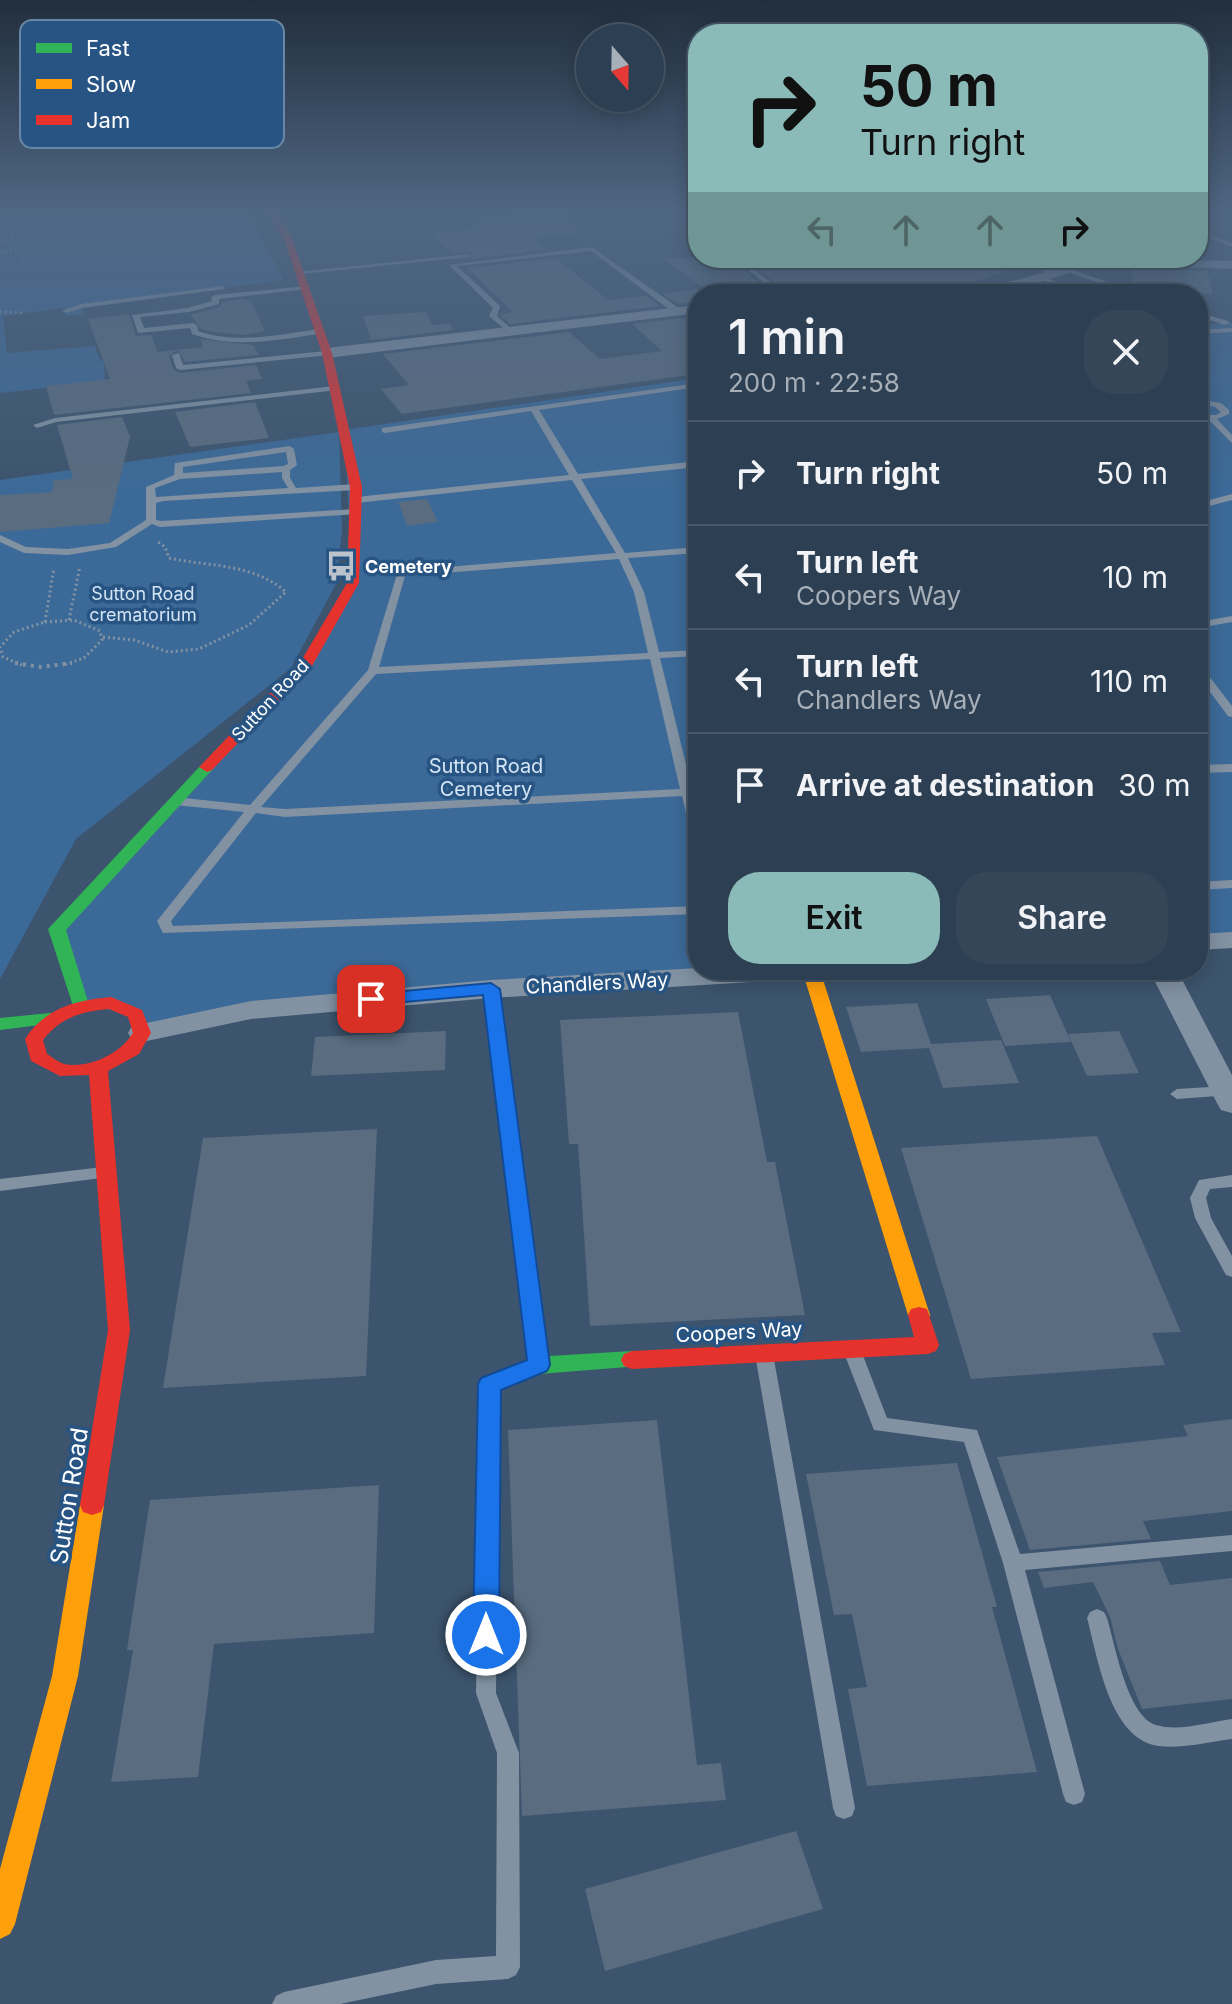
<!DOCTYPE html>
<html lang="en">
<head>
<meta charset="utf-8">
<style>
	body { margin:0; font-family:Inter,sans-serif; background:#354659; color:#f1f3f6; height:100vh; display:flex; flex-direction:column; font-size:30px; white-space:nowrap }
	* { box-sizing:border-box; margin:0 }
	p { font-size:26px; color:#a7afb8 }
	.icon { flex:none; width:44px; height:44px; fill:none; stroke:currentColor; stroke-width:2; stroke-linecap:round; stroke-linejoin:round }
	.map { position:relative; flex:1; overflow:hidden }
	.details { position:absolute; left:688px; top:284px; width:520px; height:696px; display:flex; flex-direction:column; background:#2d3f52; border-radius:32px; box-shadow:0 4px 20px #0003,0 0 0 2px #485869 }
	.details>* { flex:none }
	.top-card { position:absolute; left:688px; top:24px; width:520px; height:244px; border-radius:32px; box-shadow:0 4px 20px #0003,0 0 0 2px #485869; background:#8bbbb9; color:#111; overflow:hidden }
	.needle { width:52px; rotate:160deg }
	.tools { position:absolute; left:576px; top:24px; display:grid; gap:16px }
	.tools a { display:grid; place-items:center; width:88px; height:88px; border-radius:50%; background:#2d3f52; box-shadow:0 4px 20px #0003,0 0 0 2px #485869; font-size:40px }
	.pin { position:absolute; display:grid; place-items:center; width:68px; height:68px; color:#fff; margin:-34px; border-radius:16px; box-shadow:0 4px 12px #0006 }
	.me { position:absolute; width:88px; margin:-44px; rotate:0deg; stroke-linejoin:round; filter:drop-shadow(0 0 6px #0008) }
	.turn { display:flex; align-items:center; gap:28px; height:168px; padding:0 40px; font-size:36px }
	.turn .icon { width:104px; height:104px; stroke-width:2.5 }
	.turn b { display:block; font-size:56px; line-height:68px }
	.lanes { display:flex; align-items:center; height:76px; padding:0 40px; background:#0003; justify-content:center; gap:40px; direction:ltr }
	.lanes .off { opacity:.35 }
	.round { display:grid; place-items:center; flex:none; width:84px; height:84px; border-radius:32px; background:#354659 }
	.head { display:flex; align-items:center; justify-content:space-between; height:136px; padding:0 40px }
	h1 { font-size:48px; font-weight:600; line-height:60px }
	.button { display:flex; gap:16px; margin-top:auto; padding:16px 40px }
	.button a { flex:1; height:92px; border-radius:32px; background:#8bbbb9; color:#111; font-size:32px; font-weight:600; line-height:92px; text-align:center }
	.button a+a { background:#354659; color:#f1f3f6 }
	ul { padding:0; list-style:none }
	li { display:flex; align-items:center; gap:24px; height:104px; padding:0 40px; border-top:2px solid #485869 }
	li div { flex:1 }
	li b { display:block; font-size:30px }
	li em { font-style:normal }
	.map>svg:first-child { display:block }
	.green { fill:#3c6a98 }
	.building { fill:#596c80 }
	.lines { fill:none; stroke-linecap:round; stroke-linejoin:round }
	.path-far1 { stroke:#8292a3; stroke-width:3; stroke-dasharray:2 3; stroke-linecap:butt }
	.path { stroke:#8292a3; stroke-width:4; stroke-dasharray:3 5; stroke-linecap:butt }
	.lane { fill:#8292a3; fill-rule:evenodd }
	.street { fill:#8292a3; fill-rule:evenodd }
	.fast { fill:#30b455; fill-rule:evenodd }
	.slow { fill:#ff9f0a; fill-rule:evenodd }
	.jam { fill:#e5322d; fill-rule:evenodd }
	.route { fill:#1a73e8; stroke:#114b97; stroke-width:2 }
	.labels { text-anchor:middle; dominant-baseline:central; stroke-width:7; stroke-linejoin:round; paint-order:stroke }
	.far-poi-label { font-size:18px; font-weight:bold; fill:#fff; stroke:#275482; text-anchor:start }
	.far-park-label { font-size:18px; fill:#d3e5f5; stroke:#275482 }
	.far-street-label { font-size:18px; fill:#fff; stroke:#275482 }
	.park-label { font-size:20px; fill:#d3e5f5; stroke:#275482 }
	.street-label { font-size:20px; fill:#fff; stroke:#275482 }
	.near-street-label { font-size:24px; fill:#fff; stroke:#275482 }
	.key { fill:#275482; stroke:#6887a8; stroke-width:2 }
	.key-label { font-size:22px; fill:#fff }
</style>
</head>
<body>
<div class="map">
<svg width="1232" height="2004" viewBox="0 0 1232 2004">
	<rect width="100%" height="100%" fill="#3c546d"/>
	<path class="green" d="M0,212H247L284,280L81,306L84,314L66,316L65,308L3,316L7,353L95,346L100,361H104L105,381L0,393Z
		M1232,322V940L1198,942V325Z
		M698,378V970L251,1010L142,1033L135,1014L80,1005L57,929L307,663L353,583L344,430Z
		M339,432L342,529L336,584L291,668L76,839L0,979V480Z"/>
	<path class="building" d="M535,212H560L584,232L532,238L546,250L469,259L472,252L451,253L431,234L479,227L475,223L497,220L493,217Z
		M556,258L608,300L646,296L660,306L510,324L500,315L513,312L467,268Z
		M663,258H1005L1002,262L1015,267L972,283L963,281L951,285L921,283L901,288L842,290L837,287L788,292L744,260L741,268L773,294H711Z
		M1131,268L1207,271L1213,294L1143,291L1134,288Z
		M698,289V302L678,304L663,294Z
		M242,299L251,301L265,331L244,335L214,332L201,329L191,315L220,307L222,302Z
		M426,312L432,325L450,324L453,330L371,340L363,316Z
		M129,314L136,336L151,335L158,352L203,347L200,339L253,345L259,355L185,362L178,350L169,356L173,369L179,373L256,365L262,379L246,381L251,393L54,415L46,386L110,379L88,319Z
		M698,316V380L689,375L402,414L381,389L409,385L383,354L569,332L600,359L662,351L632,324Z
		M255,402L269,438L190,447L175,412Z
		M122,417L130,437L109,523L0,532V495L52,492L54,480L73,479L57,425Z
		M427,499L438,522L407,526L398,502Z
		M1050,995L1071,1042L1005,1046L986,999Z
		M917,1003L931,1044L1001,1040L1019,1083L943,1088L929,1048L861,1052L846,1007Z
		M738,1012L767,1162H775L805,1315L590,1326L578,1144H569L560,1020Z
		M446,1031L445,1070L311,1076L315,1037Z
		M1119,1031L1139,1073L1087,1076L1068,1034Z
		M377,1129L366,1376L163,1388L203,1138Z
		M1097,1136L1181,1332L1152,1333L1165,1365L971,1379L901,1148Z
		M1232,1419V1511L1143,1521L1151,1539L1030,1550L997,1457L1188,1436L1183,1425Z
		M657,1420L697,1765L721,1763L726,1800L522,1816L508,1430Z
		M957,1463L997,1607H992L1037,1772L867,1786L848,1689L867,1687L852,1614L834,1615L806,1474Z
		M379,1485L374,1633L214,1644L198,1777L111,1782L133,1650H127L150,1500Z
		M1160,1561L1170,1585L1232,1578V1699L1142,1709L1118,1649L1110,1617L1093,1582L1044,1588L1038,1572Z
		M796,1831L823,1909L605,1971L585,1889Z"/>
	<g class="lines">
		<path class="path-far1" d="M0,227L10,226
			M0,241L12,239L9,212
			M0,252L18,250L26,264
			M0,312L22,313
			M69,620L80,566
			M45,622L54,568
			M45,622L74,620L100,631L102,640L84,658L64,665
			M103,637L134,640L168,652L199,649L249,625L286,592C253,563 210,567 169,558L165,547L158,542
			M22,665L3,657L0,647L14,632L45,622"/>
		<path class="path" d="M15,663L41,667L72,663"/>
		<path class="lane" d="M1198,230L1232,243V247L1198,234Z
			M592,247L680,309V313H674L591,251L457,266L500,306L497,316L513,330L514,332L510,334L489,316L493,308L449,265Z
			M470,254L468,257L301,274L298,272Z
			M1019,258H1046L1020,262L1061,273L1058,275L1005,261Z
			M1093,261H1097L1109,270L1104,271L1093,263Z
			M745,263L747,264L786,294H778L743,266Z
			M1065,269H1069L1143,294H1132L1065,271Z
			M1038,277H1042L1095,294H1084L1038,279Z
			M223,286L225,289L82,308L66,313L62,311L81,304Z
			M306,286L308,289L219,299V304L189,312L140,317L144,328L193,323L197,325L198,331C238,345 280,334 320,329H323V333C280,340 234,349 192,334L190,328L138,333L132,315L188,308L212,301L211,297L215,295Z
			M1198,312L1228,321L1229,323L1225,325L1198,316Z
			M1232,328V332L1198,334V330Z
			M327,351L331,353L330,355L180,370L176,368L172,355L179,353L183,365Z
			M698,383V387L539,410L578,474L689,462L693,465L689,468L581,479L625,553L698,547V553L628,558L644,592L659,652L698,650V656L660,658L692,789L698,788V796H694L698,813V842L692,838L682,796L285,817L256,813L171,921L173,926L698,906V914L163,933L157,921L244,812L175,805L169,801L175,797L250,805L368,670L398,571L616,553L572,480L356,503L351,500L356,497L569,475L531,411L385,433L382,432V428ZM619,559L634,592L648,653L379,667L405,576ZM650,659L680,789L285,809L261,807L376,674Z
			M334,386H337V390L56,422L37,428L33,425L55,418Z
			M1198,399L1221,403L1229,410V414L1217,419L1232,435V443L1208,419H1198V415H1216L1221,412L1215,407L1198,403Z
			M698,417L696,422L698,433L687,421Z
			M290,446L294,449L297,465L290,470V478L296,488L356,484L360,487L356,490L163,501L156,503V520L161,521L355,509L358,510V514L160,527L152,524L116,547L68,555L24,553L0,542V535L26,547L68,549L110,543L146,520V487L174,475L175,463ZM286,452L288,464L284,466L183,473V467ZM282,472V478L288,488L156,497L155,488L180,479Z
			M1232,494V500L1198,509V503Z
			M1232,616V622L1198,628V622Z
			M1198,666L1202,667L1232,706V717L1228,716L1198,676Z
			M1232,764V772L1198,773V765Z
			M1232,880V888L1198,890V882Z
			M1226,1086L1231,1087V1095L1177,1099L1170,1094L1177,1089Z
			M103,1167L109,1169L111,1173L109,1177L0,1191V1179Z
			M1232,1175V1187L1210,1189L1206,1198L1211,1218L1232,1256V1277L1226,1275L1195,1218L1190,1198L1199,1180Z
			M853,1346L859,1348L862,1353L887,1418L977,1430L1020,1554L1232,1535V1551L1025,1570L1085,1794L1082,1802L1074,1805L1066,1802L1063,1794L1003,1563L964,1442L874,1430L844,1353L847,1348Z
			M764,1347L770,1349L773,1354L855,1808L852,1816L844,1819L836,1816L833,1808L755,1354L758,1349Z
			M535,1359L541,1361L544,1366L541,1371L499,1388L496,1693L519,1753L520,1967L516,1975L508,1979L436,1984L340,2004H272L276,1996L284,1992L436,1960L496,1956L497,1753L476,1693L481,1384L484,1379Z
			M1097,1609L1104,1612L1107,1618C1115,1644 1127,1716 1156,1725C1179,1732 1209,1722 1232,1719V1739C1208,1742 1183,1749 1158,1746C1109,1738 1098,1658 1087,1618L1090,1612Z"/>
		<path class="street" d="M1094,258L1232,261V269L1112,264L1087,267L1024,287L984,294H906L913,290L970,288L1017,280Z
			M698,305V313L327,358L319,353L327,348Z
			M1232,932V948L1198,950V934Z
			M698,968L829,970L825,976L815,978L491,998L251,1019L142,1042L132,1040L128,1033L132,1026L142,1024L251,1001L491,980Z
			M1149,970H1177L1232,1075V1113L1221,1110L1217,1103Z"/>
		<path class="fast" d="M207,762L215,767L212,770L66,930L89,1005L80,1011L74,1009L48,929L202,764Z
			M491,983L500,989L549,1356L632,1351L640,1354L643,1360L640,1366L539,1374L531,1371L528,1365L482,989Z
			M50,1013L56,1015L59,1019L56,1023L0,1030V1018Z"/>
		<path class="slow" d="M802,970H820L930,1315L927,1321L919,1323L911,1321L908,1315Z
			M92,1495L101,1498L104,1505L78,1676L15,1924L10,1934L0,1939V1869L52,1676L80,1505L83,1498Z"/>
		<path class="jam" d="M267,212H275L292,239L332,353L362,487L359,583L312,666L212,770L207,772L199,767L202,764L301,661L347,583L350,487L322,353L284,239Z
			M111,997L142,1010L151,1033L139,1054L108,1071L130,1330L104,1505L101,1512L92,1515L83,1512L80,1505L108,1330L89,1075L60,1076L31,1061L25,1039C45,1008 76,1000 111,997ZM109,1009L128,1017L133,1033C120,1054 89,1069 64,1064C58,1062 52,1057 47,1054L43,1040C60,1018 82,1011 109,1009Z
			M919,1307L927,1309L939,1345L936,1351L928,1354L632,1369L624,1366L621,1360L624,1354L632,1351L914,1337L908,1315L911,1309Z"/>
	</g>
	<linearGradient id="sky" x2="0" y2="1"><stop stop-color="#212e3c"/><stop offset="0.43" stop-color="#506784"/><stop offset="1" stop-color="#506784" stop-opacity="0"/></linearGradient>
	<rect width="1232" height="493" fill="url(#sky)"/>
	<path class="route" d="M491,983L500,989L550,1365L547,1371L501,1390L499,1635L495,1644L486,1647L477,1644L473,1635L478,1384L481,1378L527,1360L483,995L371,1005L362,999L371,994Z"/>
	<defs>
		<g id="bus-bare" transform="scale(2.4)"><path d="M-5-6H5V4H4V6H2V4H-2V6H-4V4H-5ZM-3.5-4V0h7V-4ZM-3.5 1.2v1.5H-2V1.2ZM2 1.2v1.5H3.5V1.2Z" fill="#bbc3cc" stroke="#275482" stroke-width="2.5" paint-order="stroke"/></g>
	</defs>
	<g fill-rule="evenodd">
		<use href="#bus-bare" x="341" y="566"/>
	</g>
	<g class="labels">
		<g class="far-poi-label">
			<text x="365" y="566">Cemetery</text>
		</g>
		<g class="far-park-label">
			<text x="143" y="593">Sutton Road<tspan x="143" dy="21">crematorium</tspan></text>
		</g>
		<g class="far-street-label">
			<text transform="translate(270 700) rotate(-47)">Sutton Road</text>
		</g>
		<g class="park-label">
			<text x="486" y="766">Sutton Road<tspan x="486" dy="23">Cemetery</tspan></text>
		</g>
		<g class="street-label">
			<text transform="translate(597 983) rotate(-3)">Chandlers Way</text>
			<text transform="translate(739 1332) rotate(-3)">Coopers Way</text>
		</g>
		<g class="near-street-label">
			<text transform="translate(69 1496) rotate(-81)">Sutton Road</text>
		</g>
	</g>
	<rect x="20" y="20" width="264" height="128" rx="12" class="key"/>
	<rect x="36" y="43" width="36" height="10" fill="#30b455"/>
	<rect x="36" y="79" width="36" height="10" fill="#ff9f0a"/>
	<rect x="36" y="115" width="36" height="10" fill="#e5322d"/>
	<g class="key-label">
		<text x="86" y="56">Fast</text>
		<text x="86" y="92">Slow</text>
		<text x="86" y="128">Jam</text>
	</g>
</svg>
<div class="tools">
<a><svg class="needle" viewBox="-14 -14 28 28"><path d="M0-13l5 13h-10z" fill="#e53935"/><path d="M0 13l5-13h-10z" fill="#a7afb8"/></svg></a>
</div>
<div class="pin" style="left:371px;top:999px;background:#d93025"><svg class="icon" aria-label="arrive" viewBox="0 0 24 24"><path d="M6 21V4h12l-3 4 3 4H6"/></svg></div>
<svg class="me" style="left:486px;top:1635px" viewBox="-20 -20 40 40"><circle r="17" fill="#1a73e8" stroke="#fff" stroke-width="3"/><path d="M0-11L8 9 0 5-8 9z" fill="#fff"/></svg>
<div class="top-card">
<div class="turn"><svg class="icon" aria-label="right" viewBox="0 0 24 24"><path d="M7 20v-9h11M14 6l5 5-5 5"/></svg><div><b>50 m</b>Turn right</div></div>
<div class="lanes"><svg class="icon off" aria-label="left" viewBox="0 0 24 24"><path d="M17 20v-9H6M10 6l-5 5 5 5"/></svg><svg class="icon off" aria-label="ahead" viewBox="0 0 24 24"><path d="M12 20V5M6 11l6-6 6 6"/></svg><svg class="icon off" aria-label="ahead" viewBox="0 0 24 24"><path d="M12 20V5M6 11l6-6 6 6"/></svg><svg class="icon" aria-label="right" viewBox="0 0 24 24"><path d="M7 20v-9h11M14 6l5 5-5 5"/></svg></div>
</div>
<section class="details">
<div class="head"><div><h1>1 min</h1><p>200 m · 22:58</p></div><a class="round"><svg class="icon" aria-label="close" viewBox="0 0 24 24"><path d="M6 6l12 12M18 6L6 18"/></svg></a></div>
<ul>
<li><svg class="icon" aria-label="right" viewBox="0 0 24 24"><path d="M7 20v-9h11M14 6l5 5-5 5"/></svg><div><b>Turn right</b></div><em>50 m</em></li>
<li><svg class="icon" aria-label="left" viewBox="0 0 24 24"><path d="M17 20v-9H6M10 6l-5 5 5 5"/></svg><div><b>Turn left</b><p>Coopers Way</p></div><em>10 m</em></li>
<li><svg class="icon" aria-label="left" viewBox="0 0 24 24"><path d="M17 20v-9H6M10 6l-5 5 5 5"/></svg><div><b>Turn left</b><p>Chandlers Way</p></div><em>110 m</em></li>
<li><svg class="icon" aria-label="arrive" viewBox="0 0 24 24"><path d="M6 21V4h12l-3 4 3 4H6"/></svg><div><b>Arrive at destination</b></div><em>30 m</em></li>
</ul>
<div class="button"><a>Exit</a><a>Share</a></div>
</section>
</div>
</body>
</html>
